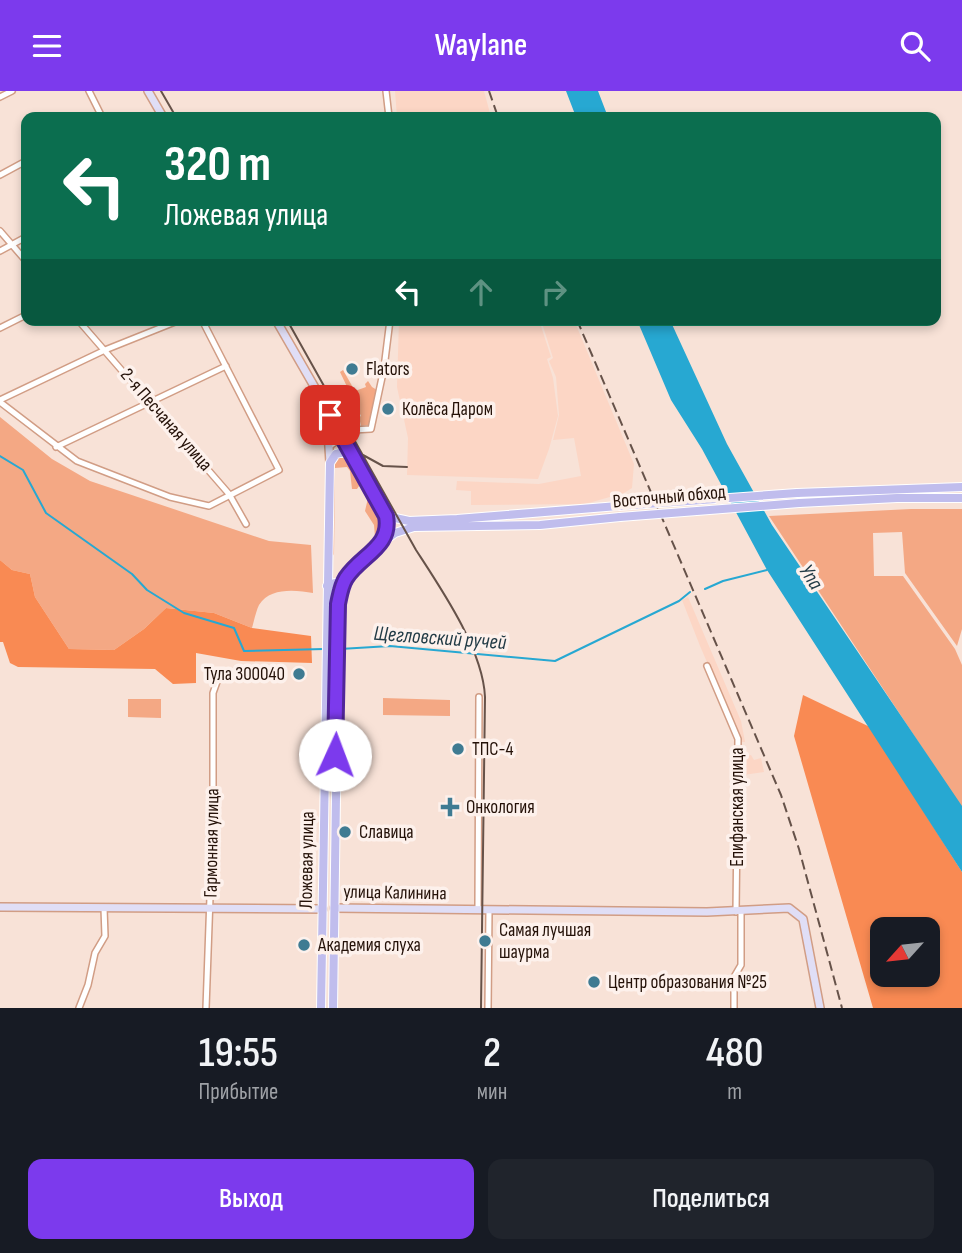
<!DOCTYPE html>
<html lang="ru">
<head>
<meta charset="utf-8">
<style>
	body { margin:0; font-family:"Sofia Sans Condensed",sans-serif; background:#20242c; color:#f1f3f6; height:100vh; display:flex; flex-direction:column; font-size:26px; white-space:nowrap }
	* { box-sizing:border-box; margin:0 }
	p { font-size:23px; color:#9ea1a6 }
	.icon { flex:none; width:38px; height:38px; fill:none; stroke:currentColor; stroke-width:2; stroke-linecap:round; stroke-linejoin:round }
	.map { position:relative; height:917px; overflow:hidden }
	.details { display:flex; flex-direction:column; background:#171b24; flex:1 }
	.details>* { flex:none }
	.hud { position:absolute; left:21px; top:21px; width:920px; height:214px; border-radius:14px; box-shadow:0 4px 10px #0003; background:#0b6e4f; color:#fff; overflow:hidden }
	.needle { width:46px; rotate:243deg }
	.controls { position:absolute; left:870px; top:826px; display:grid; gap:14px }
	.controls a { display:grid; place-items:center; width:70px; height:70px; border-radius:14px; background:#171b24; box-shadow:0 4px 10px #0003; font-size:35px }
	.pin { position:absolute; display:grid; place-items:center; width:60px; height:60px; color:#fff; margin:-30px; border-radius:14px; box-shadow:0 4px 10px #0006 }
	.me { position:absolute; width:77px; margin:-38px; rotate:2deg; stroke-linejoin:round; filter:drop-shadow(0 0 5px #0008) }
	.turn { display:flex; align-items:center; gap:24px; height:147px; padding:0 28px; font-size:32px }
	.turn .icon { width:91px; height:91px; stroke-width:2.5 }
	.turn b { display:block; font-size:49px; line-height:60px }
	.lanes { display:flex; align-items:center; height:66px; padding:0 28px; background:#0003; justify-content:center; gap:35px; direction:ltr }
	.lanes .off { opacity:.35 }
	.eta { display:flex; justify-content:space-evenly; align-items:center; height:119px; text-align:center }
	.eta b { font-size:42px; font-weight:600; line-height:49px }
	.primary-button { display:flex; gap:14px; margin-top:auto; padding:14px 28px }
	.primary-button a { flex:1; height:80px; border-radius:14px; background:#7c3aed; color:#fff; font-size:28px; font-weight:600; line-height:80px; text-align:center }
	.primary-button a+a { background:#20242c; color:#f1f3f6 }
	header { display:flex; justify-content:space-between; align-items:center; height:91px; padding:0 28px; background:#7c3aed; color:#fff; font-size:32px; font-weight:600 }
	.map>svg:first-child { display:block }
	.built { fill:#fcd6c5 }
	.green { fill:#f4a884 }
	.forest { fill:#f98a53; fill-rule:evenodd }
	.water { fill:#27a8d2 }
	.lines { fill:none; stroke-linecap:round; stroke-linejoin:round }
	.stream { stroke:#27a8d2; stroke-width:2 }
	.street-casing { stroke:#d19d85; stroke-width:8 }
	.secondary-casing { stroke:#d19d85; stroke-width:10 }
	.primary-casing { stroke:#fff; stroke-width:10 }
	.street { stroke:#fff; stroke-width:5 }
	.secondary { stroke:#e0def6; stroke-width:7 }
	.primary { stroke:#c0bded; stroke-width:8 }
	.tram { stroke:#665249; stroke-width:2 }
	.rail { stroke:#665249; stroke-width:2; stroke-dasharray:10 5; stroke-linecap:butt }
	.primary-bridge-casing { stroke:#fff; stroke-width:10; stroke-linecap:butt }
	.primary-bridge { stroke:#c0bded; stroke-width:8 }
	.route-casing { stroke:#51269a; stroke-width:18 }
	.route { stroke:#7c3aed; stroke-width:12 }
	.poi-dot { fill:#3f7b92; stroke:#fdf1ec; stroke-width:2.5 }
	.labels { text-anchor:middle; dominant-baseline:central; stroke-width:7; stroke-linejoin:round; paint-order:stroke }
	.poi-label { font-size:19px; fill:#241108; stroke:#fdf1ec; text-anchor:start }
	.street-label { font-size:19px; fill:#241108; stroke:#fdf1ec }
	.water-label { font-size:21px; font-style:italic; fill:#223b46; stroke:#fdf1ec }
</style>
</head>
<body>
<header><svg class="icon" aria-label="menu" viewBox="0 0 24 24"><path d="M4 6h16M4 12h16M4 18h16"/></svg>Waylane<svg class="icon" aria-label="search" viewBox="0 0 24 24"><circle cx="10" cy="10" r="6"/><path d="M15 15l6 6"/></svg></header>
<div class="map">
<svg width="962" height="917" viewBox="0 0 962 917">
	<rect width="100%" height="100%" fill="#f8e2d7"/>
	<path class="built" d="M395,0H484L491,26H397Z
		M399,229H539L551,266L547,268L553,287L558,325L549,358L538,388L407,384L408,347L397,296Z
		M541,229H574L634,373L632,397L624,402L585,413L471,414V400L456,399L457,390L539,393L581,385L574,347L553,349L559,324L556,286L549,270L553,267Z
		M688,506L741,630L745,651H739V645L700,555L682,509Z
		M751,664L754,669L761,667L764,681L743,684L741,666Z"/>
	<path class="green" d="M343,279L355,300L366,296L365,293L368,290L372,296L377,299L369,334L361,335L359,326L361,325L340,281Z
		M0,326L52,368L90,390L269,450L311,454L313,502C296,499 270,496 259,514C256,520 254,530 252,537L214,522L166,517L144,538L114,559L69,558L35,506L30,483L12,479L0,469Z
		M342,365L349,368L361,392L357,398H352L350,380L347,376L335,377L334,463L332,466V371Z
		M368,407H370C377,421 386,433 378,447L375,446L374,434L365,420Z
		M911,418H962V538L957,555L905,482L902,441L873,442L874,485H903L955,558L962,574V717L769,425Z
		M383,607L450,609V625L383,624Z
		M128,608H161V627L128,626Z"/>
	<path class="forest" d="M0,469L12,479L30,483L35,506L69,558L114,559L144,538L166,517L214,522L252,537L311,545L312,572L241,570L196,562V592L173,593L155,578L18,576L10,572L3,551H0Z
		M803,604L870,636L962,781V917H873L794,645ZM882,838H928V884H882Z"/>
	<path class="water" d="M566,0H598L608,26H576Z
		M637,229H670L727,353L772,434L962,715V781L767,479L702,358L671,309Z"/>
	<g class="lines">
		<path class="stream" d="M0,365L23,379L46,422L132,483L147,499L184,522L234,537L244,560L324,558
			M705,498L723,490L767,479
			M340,558L390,555L555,570L679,510L690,501"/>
		<g class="street-casing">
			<path id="street" d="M89,0L102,26
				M386,0L389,26
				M0,6L12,0
				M0,84L26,70
				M0,140L26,170
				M0,160L26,146
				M78,229L229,403L246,433
				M0,237L26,224
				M0,309L105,259L180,229
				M0,311L77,370L170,406L209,415L279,379L202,229
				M330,355L353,339L371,338L384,277L390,229
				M56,356L226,275
				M707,575L738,648L736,821
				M478,819L479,606
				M79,917L88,894L95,862L105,845L104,817
				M206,917L213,723V602L218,588
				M488,917L489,819
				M734,917V886L741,874V819"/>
		</g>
		<g class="secondary-casing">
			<path id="secondary" d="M148,0L163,26
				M276,229L356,368
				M315,307L328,340L330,372
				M0,816L323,818
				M334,817L707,821L789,817L803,828L820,917"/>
		</g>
		<g class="primary-casing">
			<path id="primary" d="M797,402L962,396
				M799,412L897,407H962
				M386,425L409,430L457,428L618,415
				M384,450L395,442L414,436L540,434L620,426
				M327,495L335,492L339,495L333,917
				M321,917L330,372L336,363L344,361L357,371L386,425L388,436L381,452L346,487L338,513"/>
		</g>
		<use href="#street" class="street"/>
		<use href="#secondary" class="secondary"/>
		<use href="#primary" class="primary"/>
		<path class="tram" d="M161,0L176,26
			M287,229L416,459C442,499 483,559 485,606L481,917
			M363,364L383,375L407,376"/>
		<path class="rail" d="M489,0L498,26
			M577,229L781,704L799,758L842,917"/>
		<g class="primary-bridge-casing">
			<path id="primary-bridge" d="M618,415L797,402
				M620,426L799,412"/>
		</g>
		<use href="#primary-bridge" class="primary-bridge"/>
	</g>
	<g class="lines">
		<g class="route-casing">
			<path id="route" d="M330,324L386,425C392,456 361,464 346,487C341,495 340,504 338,513L335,664"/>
		</g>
		<use href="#route" class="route"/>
	</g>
	<g class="poi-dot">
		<circle cx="352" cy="278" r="7"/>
		<circle cx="388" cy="318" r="7"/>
		<circle cx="299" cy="583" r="7"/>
		<circle cx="458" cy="658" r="7"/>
		<path d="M446.5 705.5h7v7h7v7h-7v7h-7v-7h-7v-7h7z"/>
		<circle cx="345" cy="741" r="7"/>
		<circle cx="485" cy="850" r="7"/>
		<circle cx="304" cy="854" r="7"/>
		<circle cx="594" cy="891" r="7"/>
	</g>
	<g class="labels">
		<g class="poi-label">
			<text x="366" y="278">Flators</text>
			<text x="402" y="318">Колёса Даром</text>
			<text x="285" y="583" text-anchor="end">Тула 300040</text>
			<text x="472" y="658">ТПС-4</text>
			<text x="466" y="716">Онкология</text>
			<text x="359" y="741">Славица</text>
			<text x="499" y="839">Самая лучшая<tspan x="499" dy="22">шаурма</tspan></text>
			<text x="318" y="854">Академия слуха</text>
			<text x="608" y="891">Центр образования №25</text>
		</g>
		<g class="street-label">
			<text transform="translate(166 329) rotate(49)">2-я Песчаная улица</text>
			<text transform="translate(669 406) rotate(-5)">Восточный обход</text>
			<text transform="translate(737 716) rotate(-90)">Епифанская улица</text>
			<text transform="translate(212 752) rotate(-89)">Гармонная улица</text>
			<text transform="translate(307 769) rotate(-89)">Ложевая улица</text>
			<text transform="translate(395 802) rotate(1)">улица Калинина</text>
		</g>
		<g class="water-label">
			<text transform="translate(811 486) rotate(57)">Упа</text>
			<text transform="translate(440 547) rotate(4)">Щегловский ручей</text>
		</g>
	</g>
</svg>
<div class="controls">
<a><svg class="needle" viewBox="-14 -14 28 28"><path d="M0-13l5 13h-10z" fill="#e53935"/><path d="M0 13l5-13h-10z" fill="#9ea1a6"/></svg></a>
</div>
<div class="pin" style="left:330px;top:324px;background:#d93025"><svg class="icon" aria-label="arrive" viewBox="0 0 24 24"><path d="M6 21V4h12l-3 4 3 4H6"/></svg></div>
<svg class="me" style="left:335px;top:664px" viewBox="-20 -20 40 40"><circle r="19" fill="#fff"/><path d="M0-13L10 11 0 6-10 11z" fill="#7c3aed"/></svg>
<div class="hud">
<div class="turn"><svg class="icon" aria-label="left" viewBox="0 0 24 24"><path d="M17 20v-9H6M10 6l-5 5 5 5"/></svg><div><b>320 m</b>Ложевая улица</div></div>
<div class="lanes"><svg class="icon" aria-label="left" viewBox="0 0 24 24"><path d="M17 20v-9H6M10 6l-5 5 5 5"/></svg><svg class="icon off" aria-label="ahead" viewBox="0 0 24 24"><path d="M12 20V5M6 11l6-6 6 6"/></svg><svg class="icon off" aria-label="right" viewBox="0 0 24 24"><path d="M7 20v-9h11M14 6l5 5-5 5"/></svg></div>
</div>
</div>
<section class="details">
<div class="eta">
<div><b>19:55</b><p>Прибытие</p></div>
<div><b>2</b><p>мин</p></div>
<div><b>480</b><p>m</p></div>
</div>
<div class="primary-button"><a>Выход</a><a>Поделиться</a></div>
</section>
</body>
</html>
